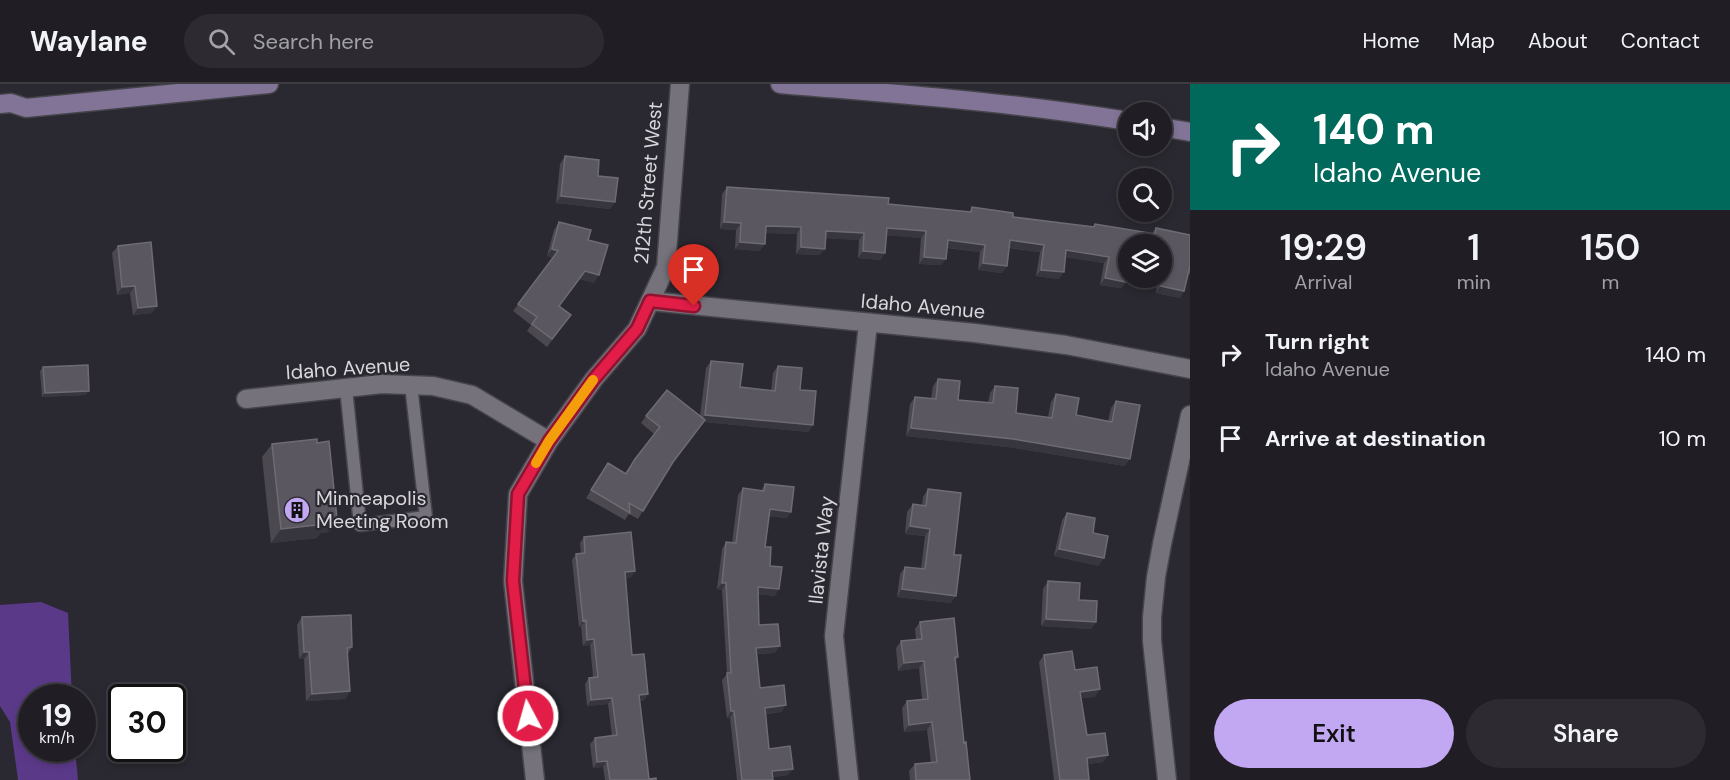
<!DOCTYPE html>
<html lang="en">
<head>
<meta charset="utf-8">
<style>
	body { margin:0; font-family:"DM Sans",sans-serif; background:#2d2b31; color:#f1f3f6; height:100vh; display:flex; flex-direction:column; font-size:22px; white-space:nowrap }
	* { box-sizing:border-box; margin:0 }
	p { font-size:20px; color:#a2a2a6 }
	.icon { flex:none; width:33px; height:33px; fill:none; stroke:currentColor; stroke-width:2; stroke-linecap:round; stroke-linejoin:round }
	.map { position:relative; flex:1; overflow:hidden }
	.details { display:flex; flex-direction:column; background:#201e24; width:540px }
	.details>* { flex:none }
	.guide { background:#00695c; color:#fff; overflow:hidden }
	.fabs { position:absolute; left:1118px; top:18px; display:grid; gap:12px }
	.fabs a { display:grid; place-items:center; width:54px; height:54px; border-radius:50%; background:#201e24; box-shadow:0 3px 9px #0003,0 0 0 2px #3d3c41; font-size:30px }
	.speed { position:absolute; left:18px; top:600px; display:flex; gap:12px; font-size:30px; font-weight:700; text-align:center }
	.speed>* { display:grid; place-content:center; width:78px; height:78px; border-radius:50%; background:#201e24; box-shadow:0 3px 9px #0003,0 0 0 2px #3d3c41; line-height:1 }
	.speed small { font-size:15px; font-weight:400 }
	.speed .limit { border:3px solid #111; border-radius:9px; background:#fff; color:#111 }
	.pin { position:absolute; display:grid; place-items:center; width:51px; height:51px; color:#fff; margin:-62px -26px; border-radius:50% 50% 50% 0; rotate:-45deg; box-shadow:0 0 6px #0007 }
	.pin .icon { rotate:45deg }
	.me { position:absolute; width:66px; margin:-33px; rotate:354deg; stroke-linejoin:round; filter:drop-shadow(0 0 4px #0008) }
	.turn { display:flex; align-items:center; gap:21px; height:126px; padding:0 24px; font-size:27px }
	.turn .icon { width:78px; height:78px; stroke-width:2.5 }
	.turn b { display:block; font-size:42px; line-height:51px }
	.eta { display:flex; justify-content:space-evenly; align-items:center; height:102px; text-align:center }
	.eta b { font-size:36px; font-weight:600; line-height:42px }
	.button { display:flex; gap:12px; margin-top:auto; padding:12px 24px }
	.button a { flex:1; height:69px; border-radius:36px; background:#c2a7f2; color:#111; font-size:24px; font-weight:600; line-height:69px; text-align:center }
	.button a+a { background:#2d2b31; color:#f1f3f6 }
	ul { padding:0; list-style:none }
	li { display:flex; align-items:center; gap:18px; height:84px; padding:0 24px }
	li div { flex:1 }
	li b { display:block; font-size:22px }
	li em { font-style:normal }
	header { display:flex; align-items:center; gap:36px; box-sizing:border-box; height:84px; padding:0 30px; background:#201e24; border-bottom:2px solid #3d3c41 }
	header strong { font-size:28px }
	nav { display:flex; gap:33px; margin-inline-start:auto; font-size:21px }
	.search { width:420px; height:54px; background:#2d2b31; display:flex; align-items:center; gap:15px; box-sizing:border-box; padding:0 21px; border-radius:33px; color:#a2a2a6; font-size:22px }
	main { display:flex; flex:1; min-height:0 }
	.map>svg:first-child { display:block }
	.forest { fill:#5b3989 }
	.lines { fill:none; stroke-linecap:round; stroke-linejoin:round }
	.lane-casing { stroke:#46444b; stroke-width:15 }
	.street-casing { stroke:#46444b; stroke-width:21 }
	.secondary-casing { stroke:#46444b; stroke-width:21 }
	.lane { stroke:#75727c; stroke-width:12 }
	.street { stroke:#75727c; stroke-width:18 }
	.secondary { stroke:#817497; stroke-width:18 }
	.wall { fill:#4b4850 }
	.shaded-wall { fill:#37353d }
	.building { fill:#5a5760; stroke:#6e6b73; stroke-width:1.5 }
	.route-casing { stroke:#92132f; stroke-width:15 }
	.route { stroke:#e11d48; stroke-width:10 }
	.slow { stroke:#f59e0b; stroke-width:10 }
	.labels { text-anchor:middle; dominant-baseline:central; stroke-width:4.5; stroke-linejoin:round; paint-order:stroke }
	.street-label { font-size:20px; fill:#d9d7dc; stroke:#2a2830 }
	.poi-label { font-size:20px; fill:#d9d7dc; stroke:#2a2830; text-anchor:start }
</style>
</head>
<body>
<header>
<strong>Waylane</strong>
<div class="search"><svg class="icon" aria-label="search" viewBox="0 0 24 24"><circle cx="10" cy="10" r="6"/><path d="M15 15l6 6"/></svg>Search here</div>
<nav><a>Home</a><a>Map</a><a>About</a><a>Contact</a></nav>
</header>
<main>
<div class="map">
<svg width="1190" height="696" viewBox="0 0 1190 696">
	<rect width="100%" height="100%" fill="#2a2830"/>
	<path class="forest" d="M41,518L68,529L72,613L32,614V664L75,665L78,696H18L10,638L0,622V521Z"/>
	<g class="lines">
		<g class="lane-casing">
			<path id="lane" d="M346,304L360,441L426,433L411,301"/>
		</g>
		<g class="street-casing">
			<path id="street" d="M650,217L975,249L1066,261L1190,285
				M246,315L382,300L433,302L472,311L549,357
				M535,696L513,497L518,410L549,357L594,295L637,245L666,183L680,0
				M849,696L834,552L868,240
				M1167,696L1152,557V533L1156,493L1162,460L1190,331"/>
		</g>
		<g class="secondary-casing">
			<path id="secondary" d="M780,0C896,10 1013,18 1128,37
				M0,20L11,19L26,24L269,0
				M1161,43L1190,48"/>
		</g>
		<use href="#lane" class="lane"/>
		<use href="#street" class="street"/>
		<use href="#secondary" class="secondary"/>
	</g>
	<path class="wall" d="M565,72L598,92L615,118L610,125L556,119L560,80Z
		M727,103L888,120L969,128L972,123L1013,133L1092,143L1095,140L1152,149L1156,144L1190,151V190L1188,189L1184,207L1180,214L1156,209L1158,196L1141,194H1161V160L1127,191L1126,198L1121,204L1100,201L1104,179L1066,173L1059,195L1036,192L1040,168L1009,164L1007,182L1002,189L978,186L980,168L947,164L946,175L941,181L919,180L921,154L886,151L881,176L858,174L859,156L825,154L820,171L796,170L797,150L766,149L760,167L735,165L736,146L720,145L722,110Z
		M559,138L588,156L594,199L580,195L559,222L571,231L547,263L527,247L531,241L513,227L553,174L547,172L554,146Z
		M118,162L157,222L152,229L133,231L130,209L117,211L112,169Z
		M711,277L740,303L771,307L773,289L778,282L800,306L813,341L808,348L704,338L670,381L638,435L629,430L625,436L586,414L608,379L625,389L635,375L654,350L641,339L646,332H700L706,284Z
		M43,283L86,311L42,313L40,287Z
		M938,295L958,316L988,319L990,309L995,302L1016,329L1048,333L1051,318L1056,310L1076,331L1108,337L1111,324L1116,317L1125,382L1008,363L906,352L910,320L915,313L931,315L933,302Z
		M317,359L337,435L328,448L320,449L317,454L271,459L262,373L272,360Z
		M765,400L791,428L786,434L769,432L765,463L770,482L775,512L758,510L759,541L775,569L757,570L760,604L786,621L781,628L765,630L769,665L788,691L773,693V696H737L730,634H727L722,596L727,590L722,506L717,505L722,465L726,458L732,459L738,411L743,404L761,407Z
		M928,405L954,471L951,519L897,513L900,490L905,483L921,485L925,452L905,450L907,428L913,420L922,421L923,413Z
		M1067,429L1093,449L1099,482L1054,472L1062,436Z
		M584,453L635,487L631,493L625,494L629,537L632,571L648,610L644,616L640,617L649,695L656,696H605L603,683L593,684L590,660L595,654L612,652L608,620L587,622L585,600L589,594L593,593L590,561L583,562L581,542L579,543L572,476L576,470L581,469L580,459Z
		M1048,497L1079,516L1096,538L1091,545L1041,542L1043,505Z
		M302,533L352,563L348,570L350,607L345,615L306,617L304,575H299L297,541Z
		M920,538L958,573L955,577L964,659L970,696H910L909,687L915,680L931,679L927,646L904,648L902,624L907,617L922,615L919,584L898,587L896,564L901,557L916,555L915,545Z
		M1044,571L1075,586L1095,613L1081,614L1087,651L1108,671L1103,678L1088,680L1089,696H1054L1039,578Z"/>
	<path class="shaded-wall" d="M561,112L615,118L610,125L556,119Z
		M724,138L741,139L736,146L720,145Z
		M766,142L801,143L797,150L761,149Z
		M887,144L926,147L921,154L882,151Z
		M826,147L864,149L859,156L821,154Z
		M948,156L985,161L980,168L943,163Z
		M1010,156L1044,161L1040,168L1005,163Z
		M740,158L765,160L760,167L735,165Z
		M801,163L825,165L820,171L796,170Z
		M552,165L558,167L553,174L547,172Z
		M1066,166L1109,173L1104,179L1062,173Z
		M863,167L885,169L881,176L858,174Z
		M924,173L946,175L941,181L919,180Z
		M983,179L1007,182L1002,189L978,186Z
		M1041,186L1064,188L1059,195L1036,192Z
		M585,187L599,191L594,199L580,195Z
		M1105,194L1126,198L1121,204L1100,201Z
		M1141,194H1160L1158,196Z
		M135,202L130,209L117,211L122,203Z
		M1160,202L1184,207L1180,214L1156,209Z
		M157,222L152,229L133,231L138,224Z
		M89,307L86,311L42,313L45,309Z
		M705,331L813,341L808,348L704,338L667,385Z
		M911,344L1013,355L1130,375L1125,382L1008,363L906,352Z
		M770,425L791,428L786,434L765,432Z
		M337,435L328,448L320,449L317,454L271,459L281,445L326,436Z
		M910,442L930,445L925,452L905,450Z
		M1059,465L1104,474L1099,482L1054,472Z
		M635,487L631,493L621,494L625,488Z
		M722,499H726L722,506L717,505Z
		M758,503L779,505L775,512L754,509Z
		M902,505L956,512L951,519L897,513Z
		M1046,535L1096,538L1091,545L1041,542Z
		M586,536L581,542L579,543L583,537Z
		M594,555L590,561L583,562L587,556Z
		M780,562L775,569L752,570L756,564Z
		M304,568H309L304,575H299Z
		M924,577L919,584L898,587L904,579Z
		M1100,605L1095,613L1075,615L1080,608Z
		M350,607L345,615L306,617L312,610Z
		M648,610L644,616L635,617L639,611Z
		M612,614L608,620L587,622L591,616Z
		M786,621L781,628L760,630L765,624Z
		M731,627H734L730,634H727Z
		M932,638L927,646L904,648L909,641Z
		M1108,671L1103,678L1082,681L1087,674Z
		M607,677L603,683L593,684L597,678Z
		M793,685L788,691L767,694L772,687Z"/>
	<path class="building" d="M565,72L599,76L598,92L618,94L615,118L561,112Z
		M727,103L889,114L888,120L971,128L972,123L1013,129V133L1094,143L1095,140L1155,150L1156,144L1190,151V182L1184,207L1160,202L1163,190L1161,189V160H1128V187L1126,198L1105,194L1109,173L1066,166L1064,188L1041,186L1044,161L1010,156L1007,182L983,179L985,161L948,156L946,175L924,173L926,147L887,144L885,169L863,167L864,149L826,147L825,165L801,163V143L766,142L765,160L740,158L741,139L724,138Z
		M559,138L591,146L588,156L608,161L599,191L585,187L559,222L571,231L552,255L532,240L537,233L518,220L558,167L552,165Z
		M151,158L157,222L138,224L135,202L122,203L118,162Z
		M711,277L743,280L740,303L775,307L778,282L802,284L800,306L816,307L813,341L705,331Z
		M88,281L89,307L45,309L43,283Z
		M938,295L960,297L958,316L993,319L995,302L1018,304L1016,329L1052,334L1056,310L1079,314L1076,331L1112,338L1116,317L1140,321L1130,375L1013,355L911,344L915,313L936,315Z
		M667,306L705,336L673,378L643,427L629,419L630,429L591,406L608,379L626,390L635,375L660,343L646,332Z
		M317,355V359L329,357L337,435L326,436V440L281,445L272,360Z
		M765,400L794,403L791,428L770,425L765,463H771L770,482L782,483L779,505L758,503L759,541L778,540L780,562L756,564L760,604L784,601L786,621L765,624L769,665L790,662L793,685L772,687L773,696H742L734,627H731L727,589H731L726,499H722L726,458L736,459L743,404L764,407Z
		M928,405L961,409L954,471H961L956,512L902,505L905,483L925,485L930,445L910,442L913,420L926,422Z
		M1067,429L1095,434L1093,449L1108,452L1104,474L1059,465Z
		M631,448L635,487L625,488L629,537L632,571L644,570L648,610L639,611L649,695L656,694V696H610L607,677L597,678L595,654L617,651L612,614L591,616L589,594L598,593L594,555L587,556L586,536L583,537L576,470L585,469L584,453Z
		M1048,497L1080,499L1079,516L1097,517L1096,538L1046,535Z
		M351,531L352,563L347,564L350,607L312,610L309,568H304L302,533Z
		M954,534L958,573H955L964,659L966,658L970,696H916L915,680L937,678L932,638L909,641L907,617L928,615L924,577L904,579L901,557L922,555L920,538Z
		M1072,567L1075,586L1097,583L1100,605L1080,608L1087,651L1105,649L1108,671L1087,674L1089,696H1060L1044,571Z"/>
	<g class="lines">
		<g class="route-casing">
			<path id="route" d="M528,632L513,497L518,410L549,357L594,295L637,245L650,217L694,222"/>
		</g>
		<use href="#route" class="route"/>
		<path class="slow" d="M536,379L549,357L593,296"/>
	</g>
	<defs>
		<g id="building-disc" transform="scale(1.35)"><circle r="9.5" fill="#c2a7f2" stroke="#2a2830"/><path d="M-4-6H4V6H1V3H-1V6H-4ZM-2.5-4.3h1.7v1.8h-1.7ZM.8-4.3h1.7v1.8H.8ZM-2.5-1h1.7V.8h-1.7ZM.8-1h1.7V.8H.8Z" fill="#111"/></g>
	</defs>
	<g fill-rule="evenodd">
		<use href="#building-disc" x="297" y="426"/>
	</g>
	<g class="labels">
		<g class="street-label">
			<text transform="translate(648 99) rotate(-85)">212th Street West</text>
			<text transform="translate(923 222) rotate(5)">Idaho Avenue</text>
			<text transform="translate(348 284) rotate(-4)">Idaho Avenue</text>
			<text transform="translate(821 466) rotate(-84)">Ilavista Way</text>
		</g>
		<g class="poi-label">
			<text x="316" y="414">Minneapolis<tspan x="316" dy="23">Meeting Room</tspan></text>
		</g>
	</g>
</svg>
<div class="fabs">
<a><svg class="icon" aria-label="sound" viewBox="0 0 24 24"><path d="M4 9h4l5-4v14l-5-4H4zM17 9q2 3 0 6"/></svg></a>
<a><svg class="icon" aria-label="search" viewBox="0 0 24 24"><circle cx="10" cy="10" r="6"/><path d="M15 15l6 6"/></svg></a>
<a><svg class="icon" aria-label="layers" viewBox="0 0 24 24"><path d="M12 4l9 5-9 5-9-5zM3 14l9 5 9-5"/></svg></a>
</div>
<div class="speed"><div>19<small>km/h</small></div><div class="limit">30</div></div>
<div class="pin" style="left:694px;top:222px;background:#d93025"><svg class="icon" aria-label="arrive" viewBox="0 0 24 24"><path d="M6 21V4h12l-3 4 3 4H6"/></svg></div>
<svg class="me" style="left:528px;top:632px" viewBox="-20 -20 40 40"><circle r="17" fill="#e11d48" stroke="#fff" stroke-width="3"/><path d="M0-11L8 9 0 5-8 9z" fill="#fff"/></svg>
</div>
<section class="details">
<div class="guide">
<div class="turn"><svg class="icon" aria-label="right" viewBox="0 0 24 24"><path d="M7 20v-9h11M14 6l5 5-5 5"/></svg><div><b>140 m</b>Idaho Avenue</div></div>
</div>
<div class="eta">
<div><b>19:29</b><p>Arrival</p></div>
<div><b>1</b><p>min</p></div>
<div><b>150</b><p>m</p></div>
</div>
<ul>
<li><svg class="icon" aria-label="right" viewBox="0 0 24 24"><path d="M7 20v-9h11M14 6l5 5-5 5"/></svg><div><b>Turn right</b><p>Idaho Avenue</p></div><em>140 m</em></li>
<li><svg class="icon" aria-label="arrive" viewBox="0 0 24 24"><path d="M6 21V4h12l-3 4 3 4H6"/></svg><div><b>Arrive at destination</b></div><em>10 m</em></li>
</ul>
<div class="button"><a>Exit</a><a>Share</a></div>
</section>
</main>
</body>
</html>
